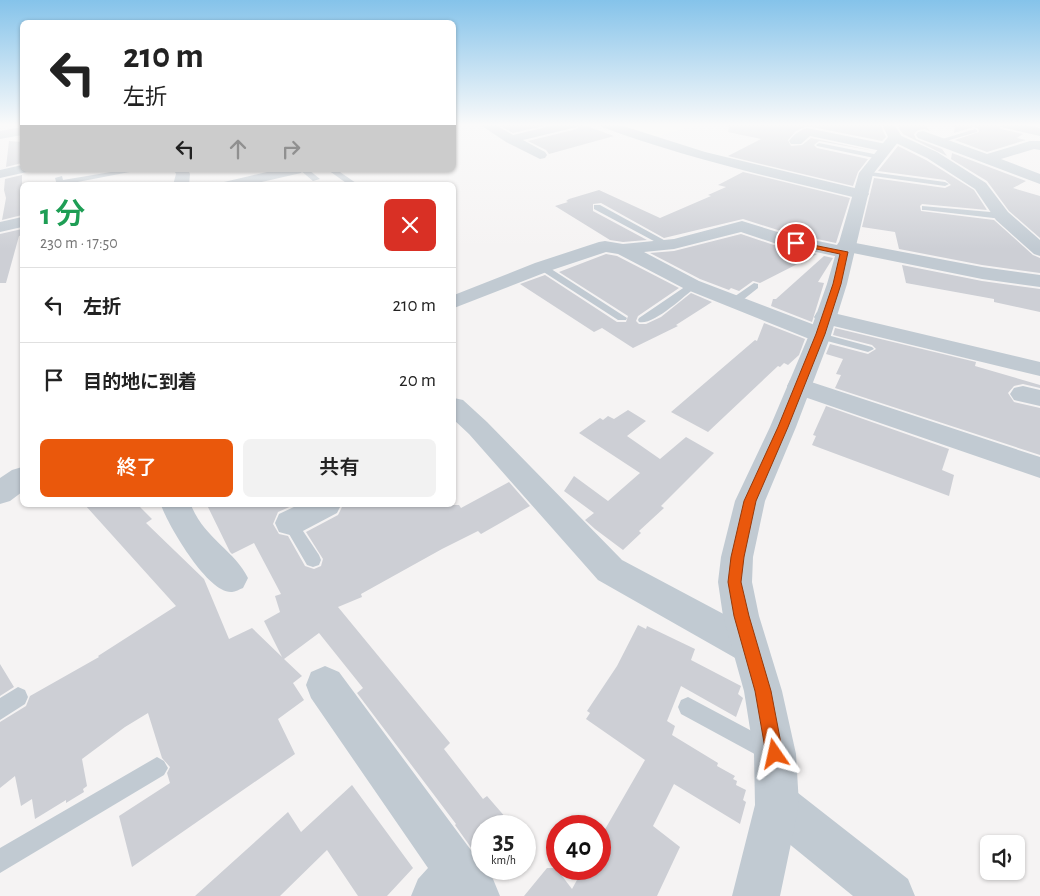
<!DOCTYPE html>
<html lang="ja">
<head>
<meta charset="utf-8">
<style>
	body { margin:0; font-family:"Alegreya Sans","Noto Sans JP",sans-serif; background:#f2f2f2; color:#222; height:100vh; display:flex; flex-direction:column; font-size:19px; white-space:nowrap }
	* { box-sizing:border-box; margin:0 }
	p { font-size:16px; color:#767676 }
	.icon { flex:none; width:28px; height:28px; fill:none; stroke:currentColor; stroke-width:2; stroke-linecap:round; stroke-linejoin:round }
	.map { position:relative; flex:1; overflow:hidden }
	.panel { position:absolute; left:20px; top:182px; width:436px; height:325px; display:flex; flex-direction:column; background:#fff; border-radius:8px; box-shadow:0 1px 4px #0004 }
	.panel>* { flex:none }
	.hud { position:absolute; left:20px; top:20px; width:436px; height:152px; border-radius:8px; box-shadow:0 1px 4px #0004; background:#fff; color:#222; overflow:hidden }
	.buttons { position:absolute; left:980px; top:835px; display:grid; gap:10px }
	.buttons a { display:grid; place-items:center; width:45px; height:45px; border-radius:8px; background:#fff; box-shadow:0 1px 4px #0004; font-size:25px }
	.speed { position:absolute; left:471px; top:815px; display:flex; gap:10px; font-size:25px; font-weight:700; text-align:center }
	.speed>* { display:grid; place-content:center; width:65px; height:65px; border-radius:50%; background:#fff; box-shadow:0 1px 4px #0004; line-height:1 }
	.speed small { font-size:12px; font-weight:400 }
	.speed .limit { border:8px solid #d22; background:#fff; color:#111 }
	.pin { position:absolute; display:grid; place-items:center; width:42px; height:42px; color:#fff; margin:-21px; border:2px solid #fff; border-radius:50%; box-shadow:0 1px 5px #0007 }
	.me { position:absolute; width:55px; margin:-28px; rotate:349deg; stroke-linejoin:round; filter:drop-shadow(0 0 4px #0008) }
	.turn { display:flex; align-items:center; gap:18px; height:105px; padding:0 20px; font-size:22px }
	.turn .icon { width:65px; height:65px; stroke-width:2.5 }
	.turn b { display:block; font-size:35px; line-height:42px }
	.lanes { display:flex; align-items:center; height:48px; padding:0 20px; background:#0003; justify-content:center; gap:25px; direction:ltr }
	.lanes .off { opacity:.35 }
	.round { display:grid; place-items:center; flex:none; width:52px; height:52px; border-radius:8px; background:#f2f2f2 }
	.headline { display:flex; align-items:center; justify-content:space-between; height:85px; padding:0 20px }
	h1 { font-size:30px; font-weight:600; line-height:38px; color:#1e9e55 }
	.button { display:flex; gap:10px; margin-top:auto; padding:10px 20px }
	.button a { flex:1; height:58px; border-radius:8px; background:#ea580c; color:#fff; font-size:20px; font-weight:600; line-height:58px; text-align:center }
	.button a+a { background:#f2f2f2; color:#222 }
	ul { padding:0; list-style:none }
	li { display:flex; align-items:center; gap:15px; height:75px; padding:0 20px; border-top:1px solid #e0e0e0 }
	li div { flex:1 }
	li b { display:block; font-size:19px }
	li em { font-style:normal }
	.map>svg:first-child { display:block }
	.commercial { fill:#fdf9ef }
	.building { fill:#cdcfd5 }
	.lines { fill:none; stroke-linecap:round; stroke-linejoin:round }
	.service { fill:#c1cad2; fill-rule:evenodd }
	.minor { fill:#c1cad2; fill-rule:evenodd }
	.tertiary { fill:#c1cad2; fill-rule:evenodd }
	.route { fill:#ea580c; stroke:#983908 }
</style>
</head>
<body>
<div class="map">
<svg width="1040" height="896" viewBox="0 0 1040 896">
	<rect width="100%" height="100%" fill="#f5f3f3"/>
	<path class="commercial" d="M611,124H700L652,138Z"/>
	<path class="building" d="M497,124H552L513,133Z
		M581,124L614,136L549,154L546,150L528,141L577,129Z
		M729,124H880L886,137L882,141L807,126L796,131L788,140L791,146L802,145L811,138L874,151L819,141L814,145L817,148L868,159L858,172L853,186L728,156L761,139L728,132Z
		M896,124H924L930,131L924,129L918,130L914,134L916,139L942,149L947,156L903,134Z
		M955,124H997L1001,129L1023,134L1017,138L1026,140L987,152L955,140L979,132L978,128L974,127L954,133Z
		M9,141L22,142V163L6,167Z
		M898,146L926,160L974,190L987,210L922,204L920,206L921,211L994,220L1033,255L1040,258V273L982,265L899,249L895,232L862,227L874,178L945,188L951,185L945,180L878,171Z
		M952,153L1026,181L1013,188L1040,196V238L1009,211L987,181L951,159Z
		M743,172L850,198L836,243L784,232L743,219L664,238L601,203L593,204V211L647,240L623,242L610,240L555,206L568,202L566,201L569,199L599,190L660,218L711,196L708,195L726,187L718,185Z
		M22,175V215L2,220L6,198L4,190L5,179Z
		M22,229V235L19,236L6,283H0V234Z
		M741,234L774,245L817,254L760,283L753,281L739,291L731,288L729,290L700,279L650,253L674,251Z
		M606,254L617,256L679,288L638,316L636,321L639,324H646L661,317L691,293L712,302L676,325L678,326L633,348L602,328L594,332L520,284L545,275L617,322H626L628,316L559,272Z
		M824,256L833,258L818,282L824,283L812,322L771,306L773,299H776Z
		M902,265L982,281L1040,289V312L994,302V299L906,283Z
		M764,323L805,339L799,355L788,365L784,363L780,367L778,366L708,432L671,412L755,340L757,341Z
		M835,328L976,362L975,366L1040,385V388L1023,384L1014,386L1008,393L1014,402L1040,408V455L835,388L841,375L836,374L843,359L826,354L830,344L868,354L876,349L872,345L833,335Z
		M826,406L949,449L942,470L954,475L949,496L812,445L816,436L813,435Z
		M628,410L646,421L627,436L660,459L686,437L714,453L661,506L664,508L639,531L641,533L623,550L595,529L585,520L594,513L564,491L574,476L608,501L640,473L579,433L600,418L603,420L608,416L614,419Z
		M509,482L530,506L481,534L478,531L442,549L361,594L362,597L338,607L450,743L444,749L483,799L487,796L513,826H482V863L455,825L456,824L357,693L363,688L319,633L284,659L302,676L293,683L304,700L278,719L295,754L132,867L119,816L170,783L167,773L170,767L162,758L148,713L125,727L82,759L87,786L83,789L84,792L66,803V800L35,819L32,799L21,806L15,776L0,788V722L26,706L30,696L99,657L98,656L176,606L85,505H138L152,519L146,523L204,579L229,639L252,628L282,657L264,621L280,612L275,596L281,594L254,543L232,554L230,552L207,505H294L278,512L273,524L279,534L288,536L305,566L314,569L321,566L323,559L306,532L338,515L343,505H459L461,508Z
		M638,625L646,629L647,626L695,649L691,660L741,686L738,694L743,698L736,717L681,686L667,721L675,726L672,735L718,763L717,766L735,776L733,779L737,781L736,785L746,790L743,800L746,802L740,824L674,784L653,826L680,847L657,896H524L547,868H556L572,889L583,869H600V838L645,760L586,719L590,713L587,711L617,666Z
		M0,664L14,687L0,696Z
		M352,785L413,868L387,896H358L327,850L280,896H195L288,812L301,832Z"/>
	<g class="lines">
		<path class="service" d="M975,129L977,130V132L939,143L936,141Z
			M819,143L879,155L883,157L879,159L817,146L816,145Z
			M123,170H140L62,185H57L55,178L62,176L63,180Z
			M300,170H309L320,179L313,181Z
			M328,170H337L356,183L349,185Z
			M863,171L945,182L949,184L945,186L866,175L862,173Z
			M594,205H600L673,245L671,247H665L594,209Z
			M922,206L1002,213L1006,216L1002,219L925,210H922Z
			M542,264L545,265L627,318L626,320H618L539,269V265Z
			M692,282L697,285L696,287C684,296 653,326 639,322L638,320L639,318Z
			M754,283L758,284V288L739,303H731L730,301L731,299Z
			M820,333L872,347L874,349L868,352L816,338L814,336Z
			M290,517L295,519L319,555L321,560L319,565L313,567L307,565L285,527L282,523L285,519Z
			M18,687L25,690L28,697L25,704L0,720V698Z
			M688,697L776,744L779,751L776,758L769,761L762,758L681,714L678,707L681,700Z
			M157,757L164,761L168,768L164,775L0,873V848Z"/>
		<path class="minor" d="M479,124H494L513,135L559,124H579L577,127L523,140L545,152L547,155L545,158L540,159L506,142Z
			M600,124H617L705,152L867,191L869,194L867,197L861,199C773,178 686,158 602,127Z
			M999,124H1020L1040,128V136L1001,127Z
			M22,127V135L0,139V131Z
			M807,128L886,144L893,148L886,152L810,136L801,144H791L789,141C793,135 800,130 807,128Z
			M923,131L987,154L1030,141H1040V150L1034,149L1001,159L1040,174V184L918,138L916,135L918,132Z
			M895,133L937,152L986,183L1008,212L1040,240V256L1034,254L996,220L975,189L927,158L890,140L888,137L890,134Z
			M22,165V170H29L27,172L0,178V170Z
			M174,170H188L190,174L189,185H173L176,174Z
			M276,170H303L301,173L249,185H221L224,182Z
			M22,217V227L0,232V222Z
			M742,221L784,234L837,245L839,242L845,241L982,267L1040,275V287L982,279L853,253L851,256L844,258L774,243L741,232L674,249L644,252L699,281L828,330L831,335L828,340L820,342L812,340L685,289L618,254L606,252L549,271L454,308V295L535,263L599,242L605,241L623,244L674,239Z
			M825,311L1040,362V376L817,322L814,317L817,312Z
			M799,378L1040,457V478L790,392L787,386L790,380Z
			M1023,386L1040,390V406L1014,400L1010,394L1014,388Z
			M454,398L463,400L487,422L622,560L763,635L768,647L763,659L750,664L737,659L598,580L469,434L454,420Z
			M22,467V492L10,501L0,504V478L12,470Z
			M161,505H191C204,538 235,551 248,578L243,588C240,589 235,592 232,592C208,594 168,525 161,505Z
			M298,505H341L337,513L301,532L290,535L279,532L275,523L279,514Z
			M325,666L339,672L482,865V869H485L493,879L500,896H411L418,879L428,868L311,698L306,685L311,672Z
			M777,783L793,789L908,879L915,896H853L761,821L755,805L761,789Z"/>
		<path class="tertiary" d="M882,124H894L902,137L873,174L847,284L831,335L796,427L765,501L753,557L752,582L759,616L782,691L796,754L799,805L780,896H732L755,805L754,754L744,691L723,616L718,582L721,557L735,501L770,427L809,335L827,284L859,173L888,137Z"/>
	</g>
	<linearGradient id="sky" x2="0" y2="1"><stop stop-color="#85c3ea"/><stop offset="0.5" stop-color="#fafafa"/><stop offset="1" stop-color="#fafafa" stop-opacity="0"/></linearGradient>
	<rect width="1040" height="249" fill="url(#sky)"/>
	<path class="route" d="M793,241L848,252L841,284L825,334L788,427L756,501L744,557L741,582L749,616L771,691L783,754L781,760L775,762L769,760L766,754L755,691L734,616L728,582L731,557L744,501L778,427L816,334L833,284L840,254L793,244Z"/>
</svg>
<div class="buttons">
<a><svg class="icon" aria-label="sound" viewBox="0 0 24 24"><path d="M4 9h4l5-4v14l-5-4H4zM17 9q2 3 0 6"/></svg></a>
</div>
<div class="speed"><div>35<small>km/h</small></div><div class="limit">40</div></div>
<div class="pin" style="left:796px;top:243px;background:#d93025"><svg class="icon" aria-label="arrive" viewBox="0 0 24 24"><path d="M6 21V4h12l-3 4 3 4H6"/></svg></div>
<svg class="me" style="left:775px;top:754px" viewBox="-20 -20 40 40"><path d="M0-17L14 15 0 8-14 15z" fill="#ea580c" stroke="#fff" stroke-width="4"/></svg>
<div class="hud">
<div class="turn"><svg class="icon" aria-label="left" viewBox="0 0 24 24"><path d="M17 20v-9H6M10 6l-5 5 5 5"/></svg><div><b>210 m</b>左折</div></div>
<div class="lanes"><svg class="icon" aria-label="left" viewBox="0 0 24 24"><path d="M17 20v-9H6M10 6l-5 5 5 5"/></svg><svg class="icon off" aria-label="ahead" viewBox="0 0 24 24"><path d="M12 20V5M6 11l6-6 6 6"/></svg><svg class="icon off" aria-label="right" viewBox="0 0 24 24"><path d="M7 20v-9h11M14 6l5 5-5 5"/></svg></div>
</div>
<section class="panel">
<div class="headline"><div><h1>1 分</h1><p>230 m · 17:50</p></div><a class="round" style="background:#d93025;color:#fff"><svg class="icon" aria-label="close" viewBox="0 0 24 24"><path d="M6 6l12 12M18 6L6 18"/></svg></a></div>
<ul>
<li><svg class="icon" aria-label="left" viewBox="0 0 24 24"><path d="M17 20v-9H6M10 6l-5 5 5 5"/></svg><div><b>左折</b></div><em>210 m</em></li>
<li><svg class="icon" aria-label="arrive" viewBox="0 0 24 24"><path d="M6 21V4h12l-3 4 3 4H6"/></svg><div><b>目的地に到着</b></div><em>20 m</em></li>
</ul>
<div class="button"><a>終了</a><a>共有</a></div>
</section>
</div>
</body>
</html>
